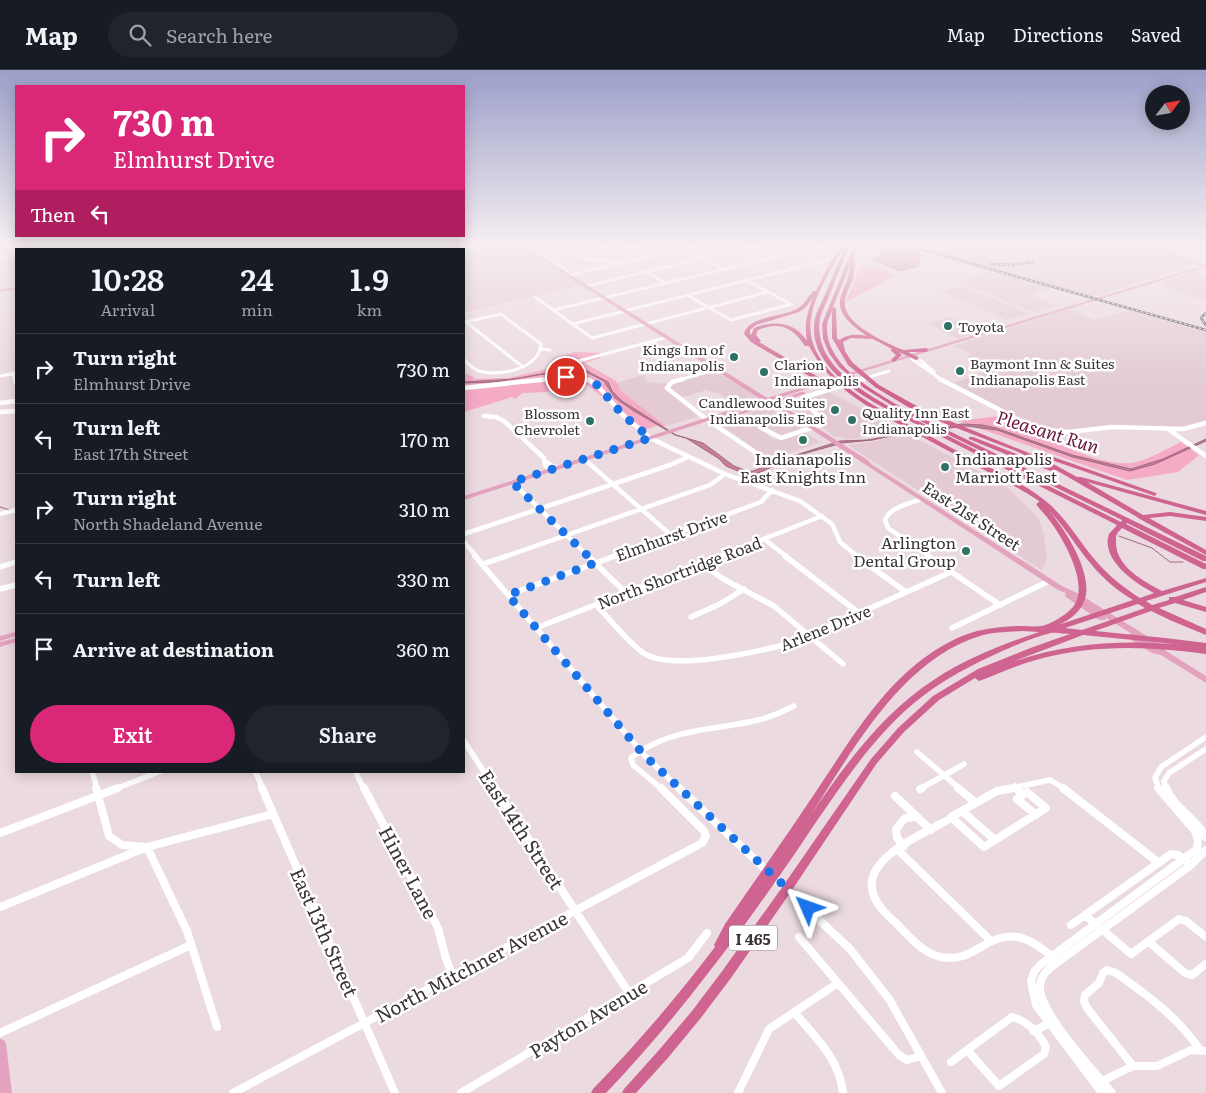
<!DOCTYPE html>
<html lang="en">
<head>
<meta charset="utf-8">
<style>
	body { margin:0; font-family:Literata,serif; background:#20242c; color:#f1f3f6; height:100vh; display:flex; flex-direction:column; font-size:19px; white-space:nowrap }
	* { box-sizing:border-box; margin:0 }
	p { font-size:16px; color:#9ea1a6 }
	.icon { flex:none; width:28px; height:28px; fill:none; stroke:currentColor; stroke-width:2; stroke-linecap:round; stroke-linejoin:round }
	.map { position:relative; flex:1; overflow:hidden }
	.details { position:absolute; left:15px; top:178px; width:450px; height:525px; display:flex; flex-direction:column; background:#171b24; border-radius:0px; box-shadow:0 2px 12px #0003 }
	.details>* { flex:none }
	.hud { position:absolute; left:15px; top:15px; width:450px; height:152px; border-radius:0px; box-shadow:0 2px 12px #0003; background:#db2777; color:#fff; overflow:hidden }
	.needle { width:32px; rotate:59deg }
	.buttons { position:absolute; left:1145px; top:15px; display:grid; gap:10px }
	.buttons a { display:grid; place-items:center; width:45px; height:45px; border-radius:50%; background:#171b24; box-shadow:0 2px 12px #0003; font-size:25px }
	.pin { position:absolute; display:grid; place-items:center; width:42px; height:42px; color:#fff; margin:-21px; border:2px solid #fff; border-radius:50%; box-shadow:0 1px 5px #0007 }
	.me { position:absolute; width:55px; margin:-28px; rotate:313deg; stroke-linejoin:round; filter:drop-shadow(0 0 4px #0008) }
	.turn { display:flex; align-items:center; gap:18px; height:105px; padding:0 15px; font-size:22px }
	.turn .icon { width:65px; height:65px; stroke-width:2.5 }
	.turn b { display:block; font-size:35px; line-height:42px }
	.then { display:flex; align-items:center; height:48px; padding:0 15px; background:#0003; gap:10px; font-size:19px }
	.eta { display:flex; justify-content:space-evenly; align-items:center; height:85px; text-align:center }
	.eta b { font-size:30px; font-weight:600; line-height:35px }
	.cta { display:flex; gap:10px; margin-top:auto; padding:10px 15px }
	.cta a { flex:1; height:58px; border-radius:30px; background:#db2777; color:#fff; font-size:20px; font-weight:600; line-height:58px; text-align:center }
	.cta a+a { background:#20242c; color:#f1f3f6 }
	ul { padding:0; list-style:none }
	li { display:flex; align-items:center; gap:15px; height:70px; padding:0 15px; border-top:1px solid #363941 }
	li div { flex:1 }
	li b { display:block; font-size:19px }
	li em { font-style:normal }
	header { display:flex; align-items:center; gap:30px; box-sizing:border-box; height:70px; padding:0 25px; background:#171b24; border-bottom:1px solid #363941 }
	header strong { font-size:24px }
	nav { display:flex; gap:28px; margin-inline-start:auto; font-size:18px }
	.search { width:350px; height:45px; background:#20242c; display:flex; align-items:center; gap:12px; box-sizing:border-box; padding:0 18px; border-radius:28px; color:#9ea1a6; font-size:19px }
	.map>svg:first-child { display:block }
	.built { fill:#e3cad3 }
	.green { fill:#f5abc6 }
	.water { fill:#c87f9b; stroke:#9d687d }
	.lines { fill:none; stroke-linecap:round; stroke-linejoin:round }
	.stream { stroke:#9d687d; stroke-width:1 }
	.minor-far3 { stroke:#fff; stroke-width:3 }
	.minor-far2 { stroke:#fff; stroke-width:4.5 }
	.minor-far1 { stroke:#fff; stroke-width:5.5 }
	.minor { stroke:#fff; stroke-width:8 }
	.major { fill:#e3a2bd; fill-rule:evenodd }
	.highway { fill:#d06491; fill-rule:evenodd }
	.rail-casing { stroke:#585053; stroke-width:2.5 }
	.rail { stroke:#fff; stroke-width:1; stroke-dasharray:2.5; stroke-linecap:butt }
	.route { stroke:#1a73e8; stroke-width:9; stroke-dasharray:0 16.2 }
	.poi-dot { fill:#2e7266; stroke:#fff; stroke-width:2 }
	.labels { text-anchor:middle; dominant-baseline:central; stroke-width:5; stroke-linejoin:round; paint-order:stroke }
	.far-poi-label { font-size:14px; fill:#3a3436; stroke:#fff; text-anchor:start }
	.shield { fill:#fff; stroke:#757172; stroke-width:1 }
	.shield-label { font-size:15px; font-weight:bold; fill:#3a3436 }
	.poi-label { font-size:16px; fill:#3a3436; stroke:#fff }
	.street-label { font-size:16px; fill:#3a3436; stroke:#fff }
	.water-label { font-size:18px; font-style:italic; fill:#6a123e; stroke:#fff }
	.near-street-label { font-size:19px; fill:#3a3436; stroke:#fff }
</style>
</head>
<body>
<header>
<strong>Map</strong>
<div class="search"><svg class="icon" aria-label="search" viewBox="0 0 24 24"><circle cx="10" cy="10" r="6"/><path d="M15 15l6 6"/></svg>Search here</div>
<nav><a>Map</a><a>Directions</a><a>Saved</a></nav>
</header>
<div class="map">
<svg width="1206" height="1023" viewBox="0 0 1206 1023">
	<rect width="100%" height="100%" fill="#ebdadf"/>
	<path class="built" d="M283,175H518L582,215L464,242V179H287Z
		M910,175H1141L1197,193L1092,227Z
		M992,201L1049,217L1032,226L1055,235L1033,242L957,211Z
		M1196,201L1206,205V231L1163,216L1164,215L1160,213Z
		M962,215L1029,244L1007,250L942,222Z
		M1068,239L1095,250L1129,240L1206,262V350L1186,357L1053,360L1027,352L954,313L993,299L967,287L971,284L954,276Z
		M951,247L962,255L977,262L959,269L927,253Z
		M713,300L760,329L737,336L720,324L706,320L677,329L700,346L666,356L621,321L616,313L643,305L646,308L647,312L667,314Z
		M827,321L1006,416L1038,447L1044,465L1047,489L1042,500L848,375L879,371L873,365L848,370L839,366L834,367L823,357L828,349L818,343L805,347L786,335V332L795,329L802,333L805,328Z
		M768,337L803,359L779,367L766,358L760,360L775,370L804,362L820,372L774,389L765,386L740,369V366L738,367L718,353Z"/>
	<path class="green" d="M861,194L878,197L897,205L846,232Z
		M575,282L602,283L600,288L585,293L616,311L621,321L666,356H656L644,360L631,350L605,322L603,326H601L587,315L574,314L546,322L523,323L515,329L512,327L464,342V303L474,307L473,309L508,308L552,298L553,289Z
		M1000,346C1035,362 1093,396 1131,393C1143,392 1169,378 1181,372L1199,385L1178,402L1127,410L958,351Z"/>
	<path class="water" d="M893,178H902L920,184L921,186L918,196L900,201L873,190L886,180Z
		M573,298L585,300L608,312L612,321L622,331L676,365L703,373L734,396L747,401H753L793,386L840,371L867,370L962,354L982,355L996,358L1072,385L1131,399L1163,389L1206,369V371L1155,394L1130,401L1073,387L997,360L966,356L894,365L873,370L842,373L803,384L758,403L745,404L726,396L718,388L686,368L675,365L634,341L615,328L604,311L582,300L575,299L495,312L464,313V312L514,309Z"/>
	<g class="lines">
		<path class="stream" d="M0,437L10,440
			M1119,466L1152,478L1170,492H1183"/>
		<path class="minor-far3" d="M89,175L92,179
			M131,175L134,179
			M270,175L273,179
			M525,175L568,201L565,203
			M560,175L586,189L615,192
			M596,175L617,179L643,175
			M677,175L723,199
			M40,179L63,175
			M169,179L191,175
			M0,187L16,184
			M646,202L666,213
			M569,205L702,175
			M746,210L791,234
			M586,216L760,175
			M687,225L731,250L792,234
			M535,227L592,268L768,222
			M553,240L826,175
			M465,252L501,244
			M466,252L523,297
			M573,254L828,190
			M541,279L550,280
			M464,289C468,294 473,299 479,301C500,307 539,299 541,274L501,244
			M912,289L942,310
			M920,290L934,302
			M571,293L668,267
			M13,303L15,310
			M0,306L16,303
			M537,310L566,307L589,310
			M679,310L718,299
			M860,310L889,301"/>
		<path class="minor-far2" d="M15,309L16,313
			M580,309L589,310L597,315L622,344L650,368L725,404L800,431L832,454L840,472L858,487
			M683,309L672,312L667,318L706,349L768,391
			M940,309L1025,353L1043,360L1069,362L1112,357L1183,359L1206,353
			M464,318L549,309
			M0,333L16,331
			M0,342L16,341
			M484,346L496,347L504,351L544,388L545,395L551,400
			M760,357L781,368L820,355L823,353V349L813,341L818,338L802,328L864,309
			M1168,359L1206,386
			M584,389L671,465
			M546,392L556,398
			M512,412L589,487
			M921,429C909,434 890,437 885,450L888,458L930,487
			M0,444L16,440
			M464,464L670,395L688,387
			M764,469L787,487
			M464,472L477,487
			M504,487L710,415L725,404
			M612,487L761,432L772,420
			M718,487L822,446"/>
		<path class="minor-far1" d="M475,486L644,685L680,719
			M588,486L626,523
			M785,486L859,543
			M856,486L906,522
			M928,486L1000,535
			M483,494L507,486
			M702,494L725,510L774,536L843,594
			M0,497L16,492
			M0,519L16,515
			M508,525L615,486
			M596,535C611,550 625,569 642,582C669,603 762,581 795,572L951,502
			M691,547L720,534L744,519
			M536,558L721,486
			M952,558L1049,511
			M464,671L495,719
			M917,682L960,719
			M92,701L97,719
			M255,701L263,719
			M355,701L364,719
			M1015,716L1018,719
			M115,719L161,701
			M662,719L633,695L631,688C669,657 717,661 762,649C773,646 784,641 794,636
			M920,719L964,694
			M1007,719L1050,710L1065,719
			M1159,719L1155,708L1161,697L1206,667
			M1166,719L1164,711L1169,703L1206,679"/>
		<path class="minor" d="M96,718L109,766L122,775L147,777L187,861L217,957
			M262,718L395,1023
			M364,718L438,858L446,889L453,906
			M495,718L629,923
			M679,718L850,879L889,929L942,1023
			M958,718L976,733
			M1063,718L1159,793
			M1166,718C1174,738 1196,748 1206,767
			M920,719L922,718
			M1023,725L1017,729L1036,745
			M895,726L931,760
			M962,741L995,770L1046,738L1027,722L1023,725L1016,718
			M946,751C922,764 862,789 873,823C876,835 887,845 896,853C909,866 922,883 941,887C957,890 968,885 981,877C1013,856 1032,869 1058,892
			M0,763L118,718
			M995,770L984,777L951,747L997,721L1013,718
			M904,776L897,768L896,759L905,748L917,747
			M898,780L990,870
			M0,837L147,777L273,744
			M1085,845L1131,884L1179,849L1186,851L1206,867
			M1071,855L1171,784L1178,785L1191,795
			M799,867L899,985L907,990L921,986
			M1149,872L1185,903L1192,905L1206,894
			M794,942C815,967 840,989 843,1023
			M1012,947C1027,951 1039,963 1046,977L1044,984L999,1016L967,980Z
			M1033,961L1051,953
			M0,963L191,875
			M951,992L967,980
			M1133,996L1087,938L1084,931L1085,925L1099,913L1103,903L1107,900L1116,903C1148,926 1178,947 1200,980
			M1100,1012L1133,996H1157L1191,980L1206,981
			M233,1023L702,773L706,766L704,761L661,718
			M461,1023L688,888L707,863
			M738,1023L769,959L838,913
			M1102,1023L1036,935L1031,911L1034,902L1040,895L1197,779L1198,770L1195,761L1158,718
			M1112,1023C1095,1002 1039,943 1040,917C1040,908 1045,902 1051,897L1191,795L1206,780"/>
		<path class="major" d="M206,175H210L213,179H209Z
			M250,175H258L242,179H233Z
			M518,175H523L767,328L1202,196L1141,175H1147L1206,195V197L815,316L770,331V332L801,322H805V324L776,333L781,335L869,391L871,394L1062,516L1079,524L1163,576L1166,581L1206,606V613L1161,585L1152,583L1128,568L1127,566L1128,564H1132L1105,547L1106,548L1105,550H1099L1066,527L1065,525L1066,523L1058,520L777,337L770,335L730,348L728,349L725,347L768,333L766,332L464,430V426L762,330Z
			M16,217V219L0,222V220Z
			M16,562V566L0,571V566Z
			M16,568V572L0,577V572Z
			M0,969L4,970L6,974L12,1023H0Z"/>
		<path class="highway" d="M842,175H846C831,199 806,236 811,265C818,310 883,341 919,360C940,372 961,383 983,394C1002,404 1022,413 1039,426C1064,443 1077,469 1096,491C1109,506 1124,518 1140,528L1154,523C1136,514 1100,490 1109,464C1111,461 1115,458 1117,455L886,339C854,321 806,292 815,248C817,241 821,234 824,227C831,210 838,194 845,177L847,176L849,177C843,193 836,208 830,224C827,232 822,240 820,249C813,292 858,319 890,337L1121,452L1122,450L904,343L864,318L839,297L829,283L823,269L822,254L854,175H858L853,187L855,188C854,194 855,202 853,208C851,216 846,222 845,230C841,253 882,270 898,278L904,280L926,278L929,280L926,282H908L918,287V289L916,290L899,282L902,285L894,292L891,290L896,285L890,280L892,279L873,269L851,268L843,272L845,281L852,292L879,315L913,334L950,351L1046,390L1077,407H1081L1206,441V445L1087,412L1143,445L1170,442L1206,447V451L1170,446L1149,448L1206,480V485L1138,448L1137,447L1056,400L1053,402L1051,401L1015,388L969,369V367H973L1050,397L1016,381L946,354L908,337L875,317L848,295L832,268V241C830,246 827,251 827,256C825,297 878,323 908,341L1206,486V491H1203L1127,453L1126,454L1206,494V499H1203L1122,458C1121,460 1118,461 1117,464C1116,465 1116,470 1116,471C1115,496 1143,511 1162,521L1206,508V512L1146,531L1152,535L1169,530V527H1175L1206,517V522L1183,530L1206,537V542L1175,533L1159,538L1206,559V565L1172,551L1151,541L1095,561L1165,568L1206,573V584C1149,576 1091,574 1036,590C1017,595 1000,603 982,610L979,611L975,608L939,630L904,662L877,693L790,823L731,908L700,949L667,989L636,1023H622L624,1019L659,980L692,941L723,900L783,816L871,689L898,658L933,626L978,599L1033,577L1070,564C1064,564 1057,562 1051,563C1034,567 1014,576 998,583C972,595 946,608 923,626C878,660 846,709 814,755C791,790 767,824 743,857C700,915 656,971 606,1023H591L593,1019C637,974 677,927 715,877L714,875L725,854C756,809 787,765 817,720C848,674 878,622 924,588C939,577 958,566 977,561C992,558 1007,556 1022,556C1028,556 1035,557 1041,556C1050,555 1070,543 1075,534C1088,512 1064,470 1050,451C1046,445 1040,440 1036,434L1039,432V431C1018,417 995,406 973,394C950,382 928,370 906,358C866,336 831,318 809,276H805C793,257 779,251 758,260L756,265L761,271L759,272L830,314V316H826L751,272L744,264C748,246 783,247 797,239C804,235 808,227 813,221H816L828,197ZM850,195C849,209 845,214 841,226C835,244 854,257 867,266C857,264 848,264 839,270L837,268L836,238L833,237ZM813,228C807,242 804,256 807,271C795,252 774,250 754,258L751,265L750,264V260L756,255L799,242L806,237ZM1048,440C1065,456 1076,477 1092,495C1103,509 1118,521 1133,530L1058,555C1070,550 1081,542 1085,529C1093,503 1065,458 1048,440ZM1138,534L1145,538L1082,560L1065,558ZM1022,561L1039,562C1003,574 967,588 935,609C882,643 845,695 810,746C852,682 901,590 980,566C993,562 1008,562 1022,561ZM1083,565L1174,574C1118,570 1068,573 1015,591Z
			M1042,383L1156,423L1157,424L1154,426L1152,425L1040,386L1039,385Z"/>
		<g class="rail-casing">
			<path id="rail" d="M905,175L1206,260
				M990,194L1015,195L1032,192
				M1206,243L1201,248L1206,255"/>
		</g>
		<use href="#rail" class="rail"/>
	</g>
	<linearGradient id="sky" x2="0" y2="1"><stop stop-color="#9b9fc9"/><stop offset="0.55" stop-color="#f6eef1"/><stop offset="1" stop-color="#f6eef1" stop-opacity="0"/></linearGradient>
	<rect width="1206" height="318" fill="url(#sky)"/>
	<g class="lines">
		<path class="route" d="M566,307L582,308L596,314L622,344L650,368L512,412L595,493L508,525L644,685L808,838"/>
	</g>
	<g class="poi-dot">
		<circle cx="948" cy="256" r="5"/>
		<circle cx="734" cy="287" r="5"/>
		<circle cx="960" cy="301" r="5"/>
		<circle cx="764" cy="302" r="5"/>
		<circle cx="835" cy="340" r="5"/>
		<circle cx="852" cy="350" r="5"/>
		<circle cx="590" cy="351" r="5"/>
		<circle cx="803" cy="370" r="5"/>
		<circle cx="945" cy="397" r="5"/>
		<circle cx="966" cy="481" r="5"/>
	</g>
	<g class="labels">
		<g class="far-poi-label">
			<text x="958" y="256">Toyota</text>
			<text x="724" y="279" text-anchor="end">Kings Inn of<tspan x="724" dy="16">Indianapolis</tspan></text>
			<text x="970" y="293">Baymont Inn &amp; Suites<tspan x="970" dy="16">Indianapolis East</tspan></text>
			<text x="774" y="294">Clarion<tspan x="774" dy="16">Indianapolis</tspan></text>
			<text x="825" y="332" text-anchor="end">Candlewood Suites<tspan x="825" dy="16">Indianapolis East</tspan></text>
			<text x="862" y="342">Quality Inn East<tspan x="862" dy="16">Indianapolis</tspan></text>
			<text x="580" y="343" text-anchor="end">Blossom<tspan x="580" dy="16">Chevrolet</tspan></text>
		</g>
		<rect class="shield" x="729" y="855.5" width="48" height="25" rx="4"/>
		<g class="shield-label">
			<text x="753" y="868">I 465</text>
		</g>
		<g class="poi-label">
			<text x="803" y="388">Indianapolis<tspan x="803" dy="18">East Knights Inn</tspan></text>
			<text x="955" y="388" text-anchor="start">Indianapolis<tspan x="955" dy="18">Marriott East</tspan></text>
			<text x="956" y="472" text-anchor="end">Arlington<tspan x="956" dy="18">Dental Group</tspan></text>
		</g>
		<g class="street-label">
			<text transform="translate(972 445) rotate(33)">East 21st Street</text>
			<text transform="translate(671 465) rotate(-20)">Elmhurst Drive</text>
			<text transform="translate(679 502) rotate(-21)">North Shortridge Road</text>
			<text transform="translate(825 557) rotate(-22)">Arlene Drive</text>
		</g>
		<g class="water-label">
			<text transform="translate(1048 361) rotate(17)">Pleasant Run</text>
		</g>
		<g class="near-street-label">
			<text transform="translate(522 759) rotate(57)">East 14th Street</text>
			<text transform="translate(409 802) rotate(62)">Hiner Lane</text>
			<text transform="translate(325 862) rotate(66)">East 13th Street</text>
			<text transform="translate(471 896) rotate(-28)">North Mitchner Avenue</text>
			<text transform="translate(588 948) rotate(-31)">Payton Avenue</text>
		</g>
	</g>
</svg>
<div class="buttons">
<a><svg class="needle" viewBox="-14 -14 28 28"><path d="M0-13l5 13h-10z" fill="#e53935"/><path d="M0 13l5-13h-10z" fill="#9ea1a6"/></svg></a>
</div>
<div class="pin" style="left:566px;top:307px;background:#d93025"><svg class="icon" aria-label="arrive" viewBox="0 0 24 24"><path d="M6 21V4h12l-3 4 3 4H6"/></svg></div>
<svg class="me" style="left:808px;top:838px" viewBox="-20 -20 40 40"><path d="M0-17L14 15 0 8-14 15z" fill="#1a73e8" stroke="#fff" stroke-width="4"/></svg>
<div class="hud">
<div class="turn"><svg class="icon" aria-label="right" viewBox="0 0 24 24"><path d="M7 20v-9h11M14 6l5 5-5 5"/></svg><div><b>730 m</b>Elmhurst Drive</div></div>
<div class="then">Then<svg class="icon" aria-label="left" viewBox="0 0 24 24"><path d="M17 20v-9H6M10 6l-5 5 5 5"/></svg></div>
</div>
<section class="details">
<div class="eta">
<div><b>10:28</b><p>Arrival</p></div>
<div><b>24</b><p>min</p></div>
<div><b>1.9</b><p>km</p></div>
</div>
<ul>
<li><svg class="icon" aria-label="right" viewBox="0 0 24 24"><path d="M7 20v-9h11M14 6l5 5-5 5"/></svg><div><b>Turn right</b><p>Elmhurst Drive</p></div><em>730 m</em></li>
<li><svg class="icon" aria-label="left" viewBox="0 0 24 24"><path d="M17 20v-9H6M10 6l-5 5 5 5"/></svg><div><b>Turn left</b><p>East 17th Street</p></div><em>170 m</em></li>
<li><svg class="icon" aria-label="right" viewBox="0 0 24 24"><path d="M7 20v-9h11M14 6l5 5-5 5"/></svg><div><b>Turn right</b><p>North Shadeland Avenue</p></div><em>310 m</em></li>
<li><svg class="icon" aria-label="left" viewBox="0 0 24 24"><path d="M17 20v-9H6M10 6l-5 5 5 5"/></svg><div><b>Turn left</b></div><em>330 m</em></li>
<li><svg class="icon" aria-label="arrive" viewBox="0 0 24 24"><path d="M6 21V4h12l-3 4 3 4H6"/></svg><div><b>Arrive at destination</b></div><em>360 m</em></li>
</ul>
<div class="cta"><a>Exit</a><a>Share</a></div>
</section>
</div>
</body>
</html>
